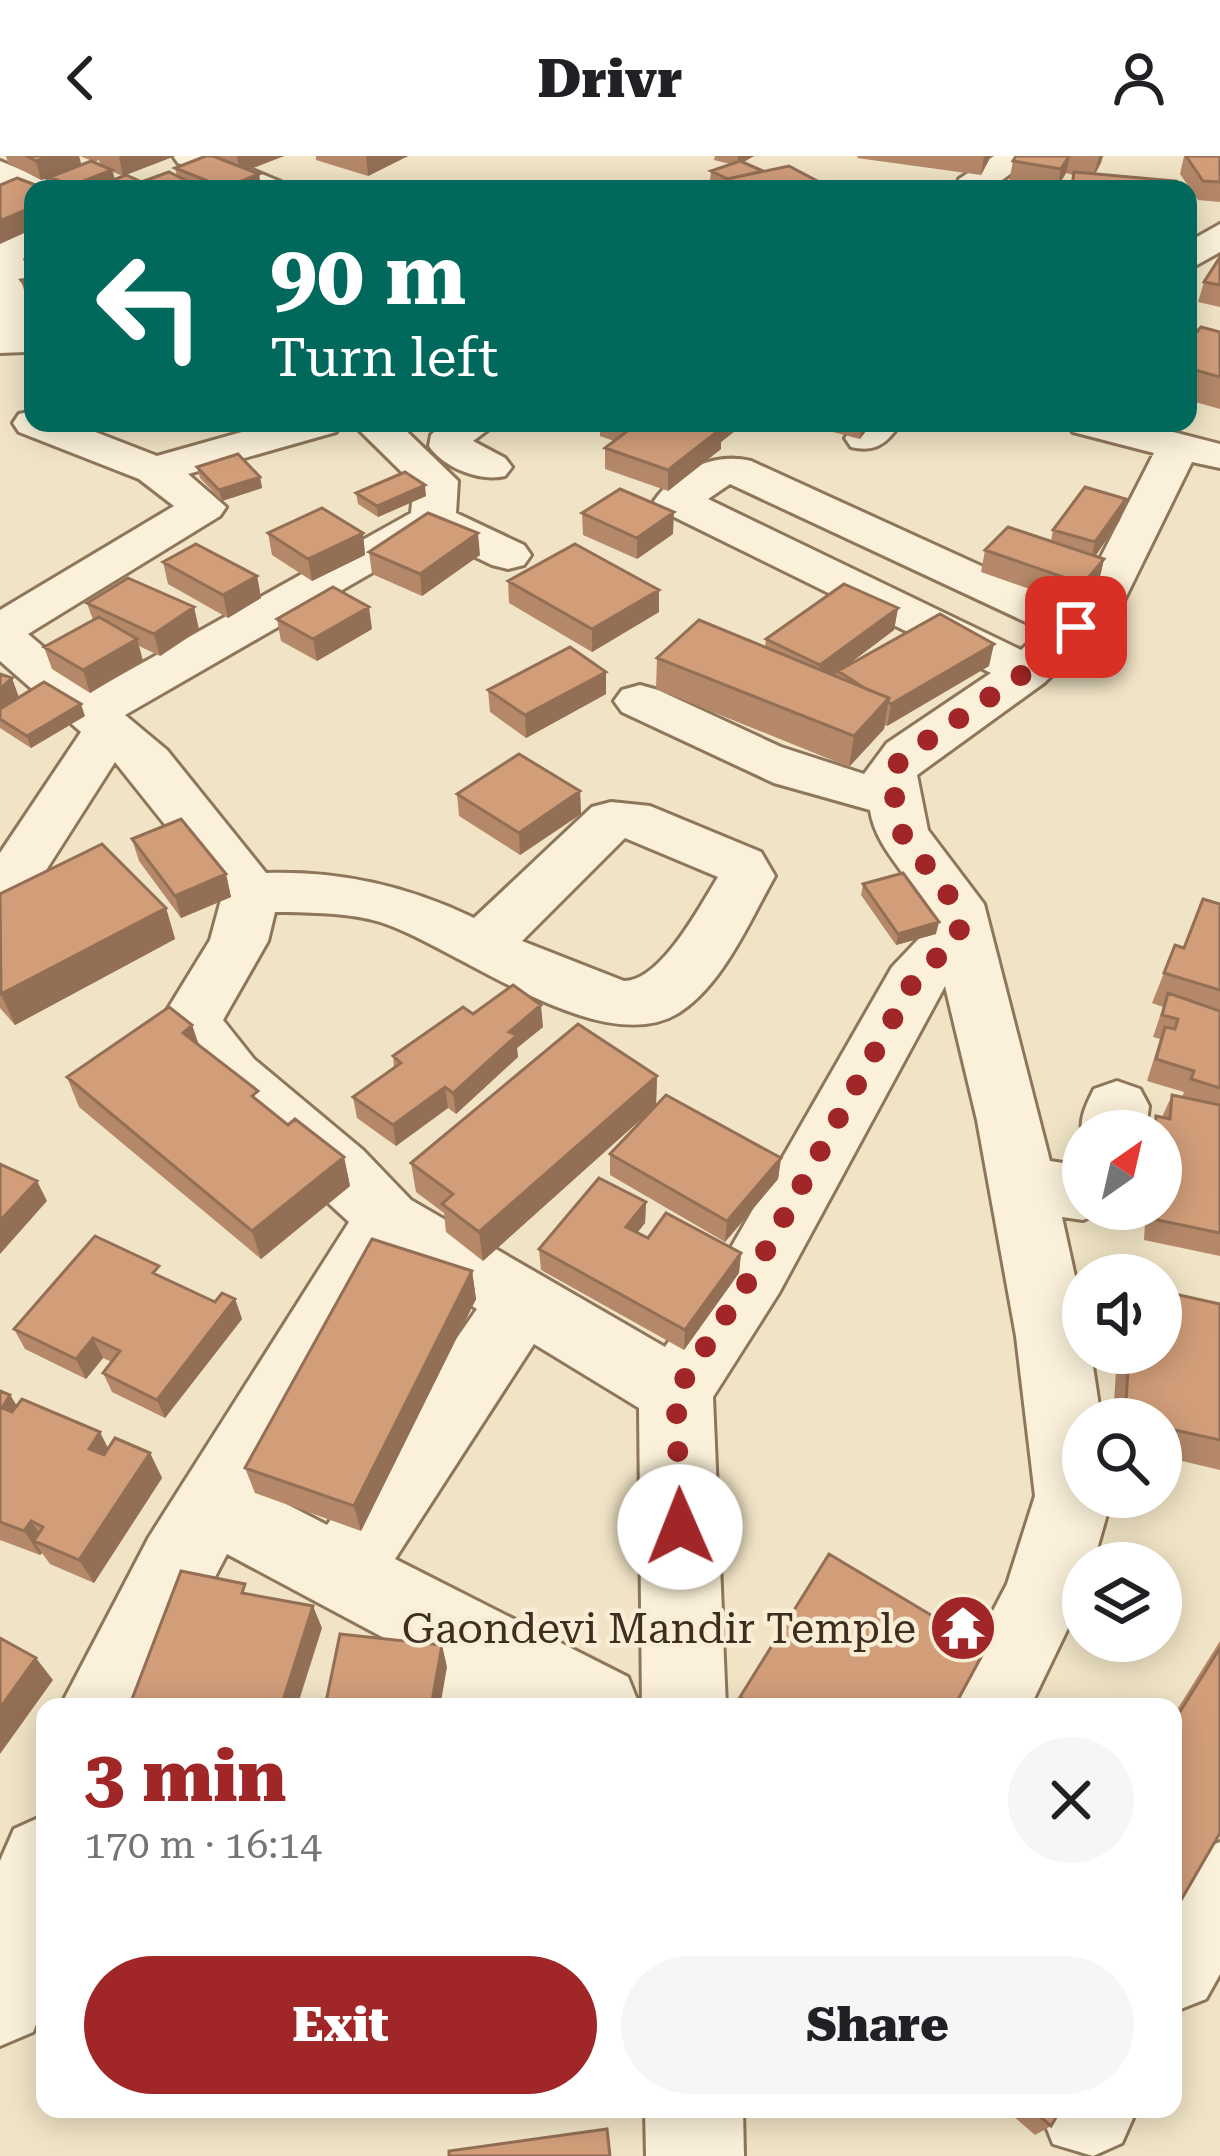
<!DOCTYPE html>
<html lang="en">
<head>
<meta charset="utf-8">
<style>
	body { margin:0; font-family:"Roboto Serif",serif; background:#f6f6f6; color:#202124; height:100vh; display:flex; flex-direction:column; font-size:45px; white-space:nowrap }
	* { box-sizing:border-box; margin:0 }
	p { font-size:39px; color:#757577 }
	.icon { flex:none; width:66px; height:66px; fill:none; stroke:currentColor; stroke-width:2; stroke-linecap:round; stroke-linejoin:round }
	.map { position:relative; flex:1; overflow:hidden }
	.panel { position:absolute; left:36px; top:1542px; width:1146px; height:420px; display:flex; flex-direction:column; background:#fff; border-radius:24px; box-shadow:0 6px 30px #0003 }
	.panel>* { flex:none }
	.hud { position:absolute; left:24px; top:24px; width:1173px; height:252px; border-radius:24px; box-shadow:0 6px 30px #0003; background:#00695c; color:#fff; overflow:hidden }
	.needle { width:78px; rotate:34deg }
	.fabs { position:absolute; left:1062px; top:954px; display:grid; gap:24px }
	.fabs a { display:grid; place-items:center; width:120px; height:120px; border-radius:50%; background:#fff; box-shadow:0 6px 30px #0003; font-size:60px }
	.pin { position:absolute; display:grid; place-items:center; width:102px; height:102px; color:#fff; margin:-51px; border-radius:24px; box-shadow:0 6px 18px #0006 }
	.me { position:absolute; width:132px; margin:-66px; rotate:359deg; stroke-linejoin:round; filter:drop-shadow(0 0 9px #0008) }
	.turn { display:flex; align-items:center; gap:42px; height:252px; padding:0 48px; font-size:54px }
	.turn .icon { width:156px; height:156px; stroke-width:2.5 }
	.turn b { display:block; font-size:84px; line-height:102px }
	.round { display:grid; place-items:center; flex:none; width:126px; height:126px; border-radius:63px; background:#f6f6f6 }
	.overview { display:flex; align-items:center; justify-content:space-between; height:204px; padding:0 48px }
	h1 { font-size:72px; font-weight:800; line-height:90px; color:#a12627 }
	.action { display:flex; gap:24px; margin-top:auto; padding:24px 48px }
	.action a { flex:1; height:138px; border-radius:72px; background:#a12627; color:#fff; font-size:48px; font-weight:800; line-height:138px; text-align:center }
	.action a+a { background:#f6f6f6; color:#202124 }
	header { display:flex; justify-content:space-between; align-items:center; height:156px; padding:0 48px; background:#fff; font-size:54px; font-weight:800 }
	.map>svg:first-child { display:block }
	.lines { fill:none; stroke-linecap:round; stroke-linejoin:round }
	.minor-casing { stroke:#8e765a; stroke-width:6 }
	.minor { fill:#fbf1da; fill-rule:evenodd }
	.wall { fill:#b58869 }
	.shaded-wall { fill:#936f55 }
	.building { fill:#d29e7a; stroke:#936f55; stroke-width:3 }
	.route { stroke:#a12627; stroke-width:21; stroke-dasharray:0 37.8 }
	.labels { text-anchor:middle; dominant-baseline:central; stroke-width:9; stroke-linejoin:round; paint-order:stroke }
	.near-poi-label { font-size:42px; fill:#3d2e1f; stroke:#f8eed6; text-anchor:end }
</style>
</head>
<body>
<header><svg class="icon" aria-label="back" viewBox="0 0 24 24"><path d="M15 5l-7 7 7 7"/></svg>Drivr<svg class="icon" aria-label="person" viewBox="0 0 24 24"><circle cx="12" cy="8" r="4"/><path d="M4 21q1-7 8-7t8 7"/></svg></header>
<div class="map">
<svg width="1220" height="2000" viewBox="0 0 1220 2000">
	<rect width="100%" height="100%" fill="#f1e4c6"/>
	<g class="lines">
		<g class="minor-casing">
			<path id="minor" d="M173,0H219L281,26L286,33H240L178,7Z
				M994,0H1034L990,33H956L959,23Z
				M0,5L51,26L56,33H33V42L0,28Z
				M1220,68V96L1188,114V86Z
				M33,69V94L23,103L33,126L32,188L26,196L0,197V85Z
				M33,255V267H72L157,300L274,267H342L336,276L188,318L226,351L220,360L28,478L94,534L411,357L414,328L352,267H398L458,325L456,357L524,389L531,399L524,409L508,413L492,409L434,381L125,559L167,594L266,717C341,715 407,730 474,762L592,651L611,646L650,650L761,696L775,720C750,764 724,827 680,856C602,907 456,790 380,766C351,757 318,757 288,756H275L268,785L223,864L254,903L363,994L411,1044L665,1191L729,1095L892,811L931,770C921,726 877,700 870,654L774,627L622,556L614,545L622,534L640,529L658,534L781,591L864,618L887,587L991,517L660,354L654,345C675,314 715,296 751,305L1069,450L1082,438L1154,297L1073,276L1067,267H1138L1220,288V312L1192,306L1119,455L1044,527L917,619L928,674L984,748L1050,1005L1083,1010V1053H1108L1083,1064L1062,1061L1083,1157V1197H1091L1101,1263H1083V1341H1112L1093,1407H1083L1082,1443L1030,1551H943L1007,1428L1035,1340L1016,1180L977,964L945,830L779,1137L713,1241L726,1551H642L639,1252L534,1188L395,1403L628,1521L640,1551H423L433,1508L227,1398L147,1551H60L149,1381L349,1066L209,937L161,864L210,784L222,740L115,606L20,755L0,761V697L81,576L0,505V454L174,350L139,323L19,276L13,267L19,258ZM730,328L1043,474L1021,494L708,343ZM625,682L718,721C700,750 661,825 624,825L522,785ZM398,1105L477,1153L327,1369L263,1336Z
				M443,267H497L473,285L505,302L512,311L505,320C480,326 444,312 429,290L431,279Z
				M857,267H901C887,287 876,297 851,291L845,282Z
				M1117,925L1140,933L1149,950L1146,975H1083V980C1078,964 1087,947 1094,933Z
				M45,1659V1847L33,1876L0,1890V1705L14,1673Z
				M1220,1686V1818L1206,1843L1173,1856V1724L1188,1699Z
				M645,1953H743L744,2000H646Z
				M1039,1953H1137L1122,1987L1093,2000L1053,1988Z"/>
		</g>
		<use href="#minor" class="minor"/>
	</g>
	<path class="wall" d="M6,0H79L81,9H100L99,4L95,6L80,0H175L123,20L113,16L114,24L142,26L177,20L175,12L206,0H284L248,14L259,18L261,33H56L52,31L50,21L41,24L8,7Z
		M316,0H408L368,20L316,4Z
		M715,0H754L743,6L763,15L821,27L820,33H727L710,25L711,15L730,8L714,4Z
		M858,0H991L981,19L857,2Z
		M1070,0H1103L1095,18L1176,33H1070L1073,19L1066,17L1057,32L1009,25L1013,5Z
		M1184,0H1220V46L1198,44L1180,18Z
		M1220,101V151L1198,146L1204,126Z
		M33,110V153L27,145L21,124L30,122L27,112Z
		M1220,176V253L1188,244V186Z
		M600,267H745L721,286V293L668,335L605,313V292L614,285L600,280Z
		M798,267H872L860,283Z
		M197,311L260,321L262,332L222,345L200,322Z
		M356,337L426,340L378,361L358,348Z
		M582,357L673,378L637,403L583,379Z
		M1120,364L1095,400L1104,403L1099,425L1078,450L981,416L985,394L1051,385L1053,374Z
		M268,377H363L365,399L312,425L272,399Z
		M369,396L480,399L422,440L372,418Z
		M163,406L257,420L261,442L228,462L168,428Z
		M508,425L659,434V456L592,496L509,447Z
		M87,447L194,451L199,474L160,500L139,490L143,505L90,537L52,513L44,491L93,464Z
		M898,452L894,474L841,514L989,510L887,570L885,569L884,573L849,611L656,533L657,502L765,491L766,483Z
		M277,463L372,473L317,505L281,485Z
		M606,516V538L526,582L490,556L488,534Z
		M0,518L19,541L85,560L31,592L0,572Z
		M580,635L581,658L520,699L459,660L457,638Z
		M132,683L226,718L231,741L181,762L139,705Z
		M863,728L936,778L896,789L861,739Z
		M0,738L166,752L175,783L15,869L0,852Z
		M1220,748V1100L1144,1084L1145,1066L1150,1053H1161V975H1149L1156,960L1162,961L1172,939L1182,941L1184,936L1147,925L1160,883L1153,881L1163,851L1152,847L1175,789L1184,792Z
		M473,858L543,871L517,892L518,901L456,958L448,952L396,990L357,962L353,941L394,912L393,900Z
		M192,869L199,889L262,948L288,969L344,1001L350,1030L261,1103L79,951L67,921Z
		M657,920L656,949L781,1002L778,1023L725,1086L610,1019V998L652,953L483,1105L446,1076L444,1057L416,1036L411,1007Z
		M646,1046L645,1067L637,1077L648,1082L741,1097L739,1117L684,1194L541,1114L539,1093Z
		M472,1115L476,1143L361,1375L255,1337L245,1312Z
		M164,1122L215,1146L235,1143L242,1163L165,1262L112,1236L103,1217L112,1206L103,1202L86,1223L25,1193L14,1173Z
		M1220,1148V1314L1161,1300V1263H1113L1117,1197H1161Z
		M0,1235L10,1239L17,1250L108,1292L150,1297L162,1322L94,1427L50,1408L42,1397L40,1399L0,1384Z
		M1220,1485V1677L1173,1758V1560Z
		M740,1541L955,1551H738Z
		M1005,1953H1061L1051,1970L1035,1979Z"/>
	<path class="shaded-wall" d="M51,0H79L82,11L41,24L36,5Z
		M121,0H175L123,20L119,1Z
		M237,0H284L240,17Z
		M368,0H408L368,20L366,1Z
		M738,0H754L737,10Z
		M984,0H991L981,19Z
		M1070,0L1066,17L1057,32L1061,13Z
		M1099,0H1103L1101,7L1093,22Z
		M112,14L115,24L92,33H72L71,30Z
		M259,18L261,33H225V32Z
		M821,27L820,33H784Z
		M33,51V73L0,88V65Z
		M648,267H666L643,291L644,270Z
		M732,267H745L721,286V293L668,335V314L722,272Z
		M862,267H872L860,283Z
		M260,321L262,332L222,345L219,334Z
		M425,329L426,340L378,361L377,350Z
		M1126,343L1120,364L1090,408L1095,386Z
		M674,356L673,378L637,403V382Z
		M363,377L365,399L312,425L308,403Z
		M478,377L480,399L422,440L420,418Z
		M1104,403L1099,425L1078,450L1083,428Z
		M257,420L261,442L228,462L223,439Z
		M659,434V456L592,496V473Z
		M194,451L199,474L160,500L154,478Z
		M369,451L372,473L317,505L313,483Z
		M898,452L894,474L817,532L820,509Z
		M137,483L143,505L90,537L83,514Z
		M994,488L989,510L887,570L891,548Z
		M606,516V538L526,582L525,559Z
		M12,522L20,544L0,563V533Z
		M889,542L884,573L849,611L854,580Z
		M81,548L85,560L31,592L27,580Z
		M580,635L581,658L520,699L519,677Z
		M226,718L231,741L181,762L175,740Z
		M166,752L175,783L15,869L1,838Z
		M939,766L936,778L896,789L898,778Z
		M541,849L543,871L517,892L518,901L456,958L453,937L509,876Z
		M192,869L202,899L183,877Z
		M657,920L656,950L483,1105L479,1076Z
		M445,931L448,952L396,990L393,969Z
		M344,1001L350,1030L261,1103L252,1075Z
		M781,1002L778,1023L725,1086L727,1065Z
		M37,1025L47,1045L0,1098V1065Z
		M646,1046L645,1067L625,1092L626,1071Z
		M741,1097L739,1117L684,1194L685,1174Z
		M472,1115L476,1143L361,1375L354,1350Z
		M235,1143L242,1163L165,1262L157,1244Z
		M93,1182L103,1202L86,1223L76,1203Z
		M10,1239L26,1265L2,1252Z
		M100,1276L113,1302L89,1293Z
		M150,1297L162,1322L94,1427L79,1404Z
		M31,1365L47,1389L34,1385L42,1397L40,1399L24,1375Z
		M313,1450L322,1472L297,1551H281Z
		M442,1489L447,1511L440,1551H431Z
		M36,1502L53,1524L0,1598V1552Z"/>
	<path class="building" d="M27,0H51L36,5Z
		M206,0H213L259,18L225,32L175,12Z
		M1016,0H1069L1061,13L1013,5Z
		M1186,0H1220V26L1203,25Z
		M91,5L112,14L71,30L50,21Z
		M740,5L763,15L728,23L711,15Z
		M789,10L821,27L784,33H745L727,23Z
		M169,16L195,29L183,33H122Z
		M1074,16L1176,25V33H1108L1072,30Z
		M126,19L142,26L122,33H89Z
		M17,22L46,33H33V51L0,65V29Z
		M1220,101V129L1204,126Z
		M33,122V139L21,124Z
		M1201,171L1220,176V221L1188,212V186Z
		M625,267H648L644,270L654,273L663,267H702L722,272L668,314L605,292L634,270Z
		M702,267H732L722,274V272Z
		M238,298L260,321L219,334L197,311Z
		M405,316L425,329L377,350L356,337Z
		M1085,331L1126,343L1095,386L1053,374Z
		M620,333L674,356L637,382L582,357Z
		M322,352L363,377L308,403L268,377Z
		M428,357L478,377L420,418L369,396Z
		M1008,371L1104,403L1083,428L985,394Z
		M196,388L257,420L223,439L163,406Z
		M575,388L659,434L592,473L508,425Z
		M128,422L194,451L154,478L87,447Z
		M844,428L898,452L820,509L766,483Z
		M333,431L369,451L313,483L277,463Z
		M940,458L994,488L891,548L888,546L889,542L866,533L838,515Z
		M99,461L137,483L83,514L44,491Z
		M699,464L889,542L854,580L657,502Z
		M570,491L606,516L525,559L488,534Z
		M0,518L12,522L0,533Z
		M44,526L81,548L27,580L0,563V553Z
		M519,598L580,635L519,677L457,638Z
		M181,663L226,718L175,740L132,683Z
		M102,688L166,752L1,838L0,738Z
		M903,717L939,766L898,778L863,728Z
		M1203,743L1220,748V834L1164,817L1175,789L1184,792Z
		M513,829L541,849L509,876L517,879L453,937L445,931L393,969L353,941L401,907L393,900L463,851L473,858Z
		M1168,837L1220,855V932L1191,923L1194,915L1156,903L1165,871L1175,873L1178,863L1162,859Z
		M169,851L192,869L183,877L258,935L252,940L288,969L295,963L344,1001L252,1075L67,921Z
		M578,868L657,920L479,1076L442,1048L453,1038L411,1007Z
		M666,939L781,1002L727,1065L610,998Z
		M1172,939L1220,949V1077L1153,1063L1154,1053H1161V1047H1164L1167,1018L1161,1017V994L1170,995L1171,981L1161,979V975H1155L1156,960L1170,963Z
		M0,1008L37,1025L0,1065Z
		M599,1022L646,1046L626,1071L648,1082L666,1057L741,1097L685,1174L539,1093Z
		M95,1080L159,1110L153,1117L215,1146L222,1137L235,1143L157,1244L103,1217L120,1195L93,1182L76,1203L14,1173Z
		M372,1083L472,1115L354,1350L245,1312Z
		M1161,1135L1220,1148V1284L1161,1271V1263H1125L1129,1197H1161Z
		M0,1235L10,1239L2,1252L12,1256L22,1243L100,1276L89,1293L104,1299L115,1282L150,1297L79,1404L34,1385L43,1371L31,1365L24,1375L0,1366Z
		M829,1398L986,1492L954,1551H755L740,1541Z
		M181,1415L245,1428L242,1437L313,1450L281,1551H129Z
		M340,1478L442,1489L431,1551H325Z
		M0,1482L36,1502L0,1552Z
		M1220,1492V1677L1173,1758V1567Z
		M1031,1953H1061L1051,1970Z
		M607,1973L610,2000H449V1995Z"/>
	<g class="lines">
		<path class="route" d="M680,1371L676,1236L754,1116L913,826L960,778L955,748L901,676L890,616L906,599L1026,516L1076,471"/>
	</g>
	<defs>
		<g id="temple-disc" transform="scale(3.45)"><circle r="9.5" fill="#a12627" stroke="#f8eed6"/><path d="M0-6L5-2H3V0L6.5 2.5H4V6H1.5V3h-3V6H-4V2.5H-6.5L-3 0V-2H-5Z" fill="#fff"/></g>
	</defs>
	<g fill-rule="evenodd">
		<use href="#temple-disc" x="963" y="1472"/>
	</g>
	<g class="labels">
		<g class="near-poi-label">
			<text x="916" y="1472">Gaondevi Mandir Temple</text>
		</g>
	</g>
</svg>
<div class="fabs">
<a><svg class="needle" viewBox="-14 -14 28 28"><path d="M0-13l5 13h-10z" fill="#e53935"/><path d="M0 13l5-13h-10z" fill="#757577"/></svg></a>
<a><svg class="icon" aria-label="sound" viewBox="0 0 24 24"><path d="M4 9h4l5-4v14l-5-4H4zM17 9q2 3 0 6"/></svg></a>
<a><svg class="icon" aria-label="search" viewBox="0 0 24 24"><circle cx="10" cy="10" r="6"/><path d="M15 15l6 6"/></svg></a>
<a><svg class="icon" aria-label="layers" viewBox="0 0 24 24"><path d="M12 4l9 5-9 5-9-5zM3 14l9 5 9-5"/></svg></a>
</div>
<div class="pin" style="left:1076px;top:471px;background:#d93025"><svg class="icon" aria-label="arrive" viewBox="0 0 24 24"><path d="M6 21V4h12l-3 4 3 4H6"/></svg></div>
<svg class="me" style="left:680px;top:1371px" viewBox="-20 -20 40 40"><circle r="19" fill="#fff"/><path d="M0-13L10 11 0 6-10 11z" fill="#a12627"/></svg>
<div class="hud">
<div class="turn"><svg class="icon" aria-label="left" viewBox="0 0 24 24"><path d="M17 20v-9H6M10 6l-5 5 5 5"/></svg><div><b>90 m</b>Turn left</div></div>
</div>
<section class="panel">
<div class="overview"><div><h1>3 min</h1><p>170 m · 16:14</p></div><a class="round"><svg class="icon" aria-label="close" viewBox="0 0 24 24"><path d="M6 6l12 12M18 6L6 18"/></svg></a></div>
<div class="action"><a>Exit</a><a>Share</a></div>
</section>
</div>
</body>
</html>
